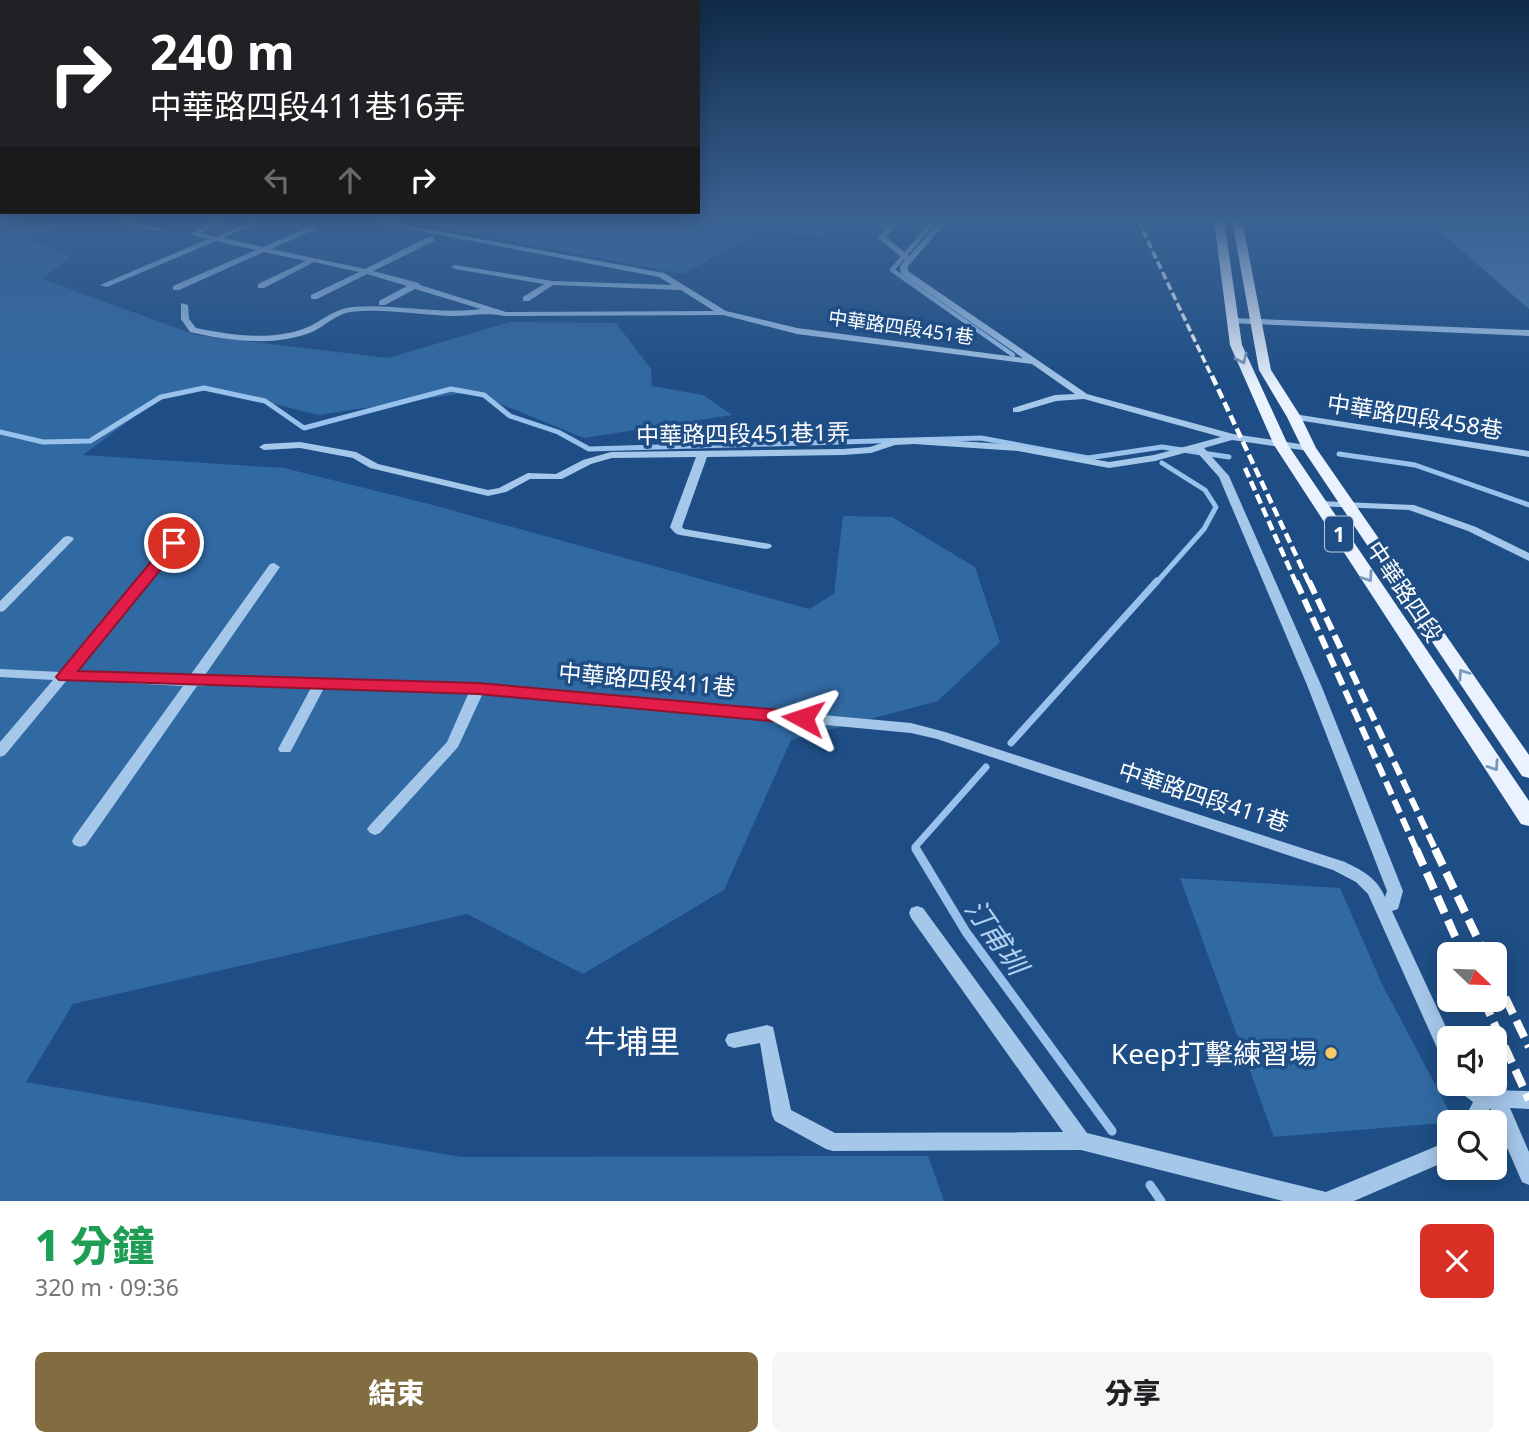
<!DOCTYPE html>
<html lang="zh-TW">
<head>
<meta charset="utf-8">
<style>
	body { margin:0; font-family:"Noto Sans","Noto Sans TC",sans-serif; background:#f6f6f6; color:#202124; height:100vh; display:flex; flex-direction:column; font-size:26px; white-space:nowrap }
	* { box-sizing:border-box; margin:0 }
	p { font-size:23px; color:#757577 }
	.icon { flex:none; width:38px; height:38px; fill:none; stroke:currentColor; stroke-width:2; stroke-linecap:round; stroke-linejoin:round }
	.map { position:relative; height:1201px; overflow:hidden }
	.drawer { display:flex; flex-direction:column; background:#fff; flex:1 }
	.drawer>* { flex:none }
	.top-card { position:absolute; left:0px; top:0px; width:700px; height:214px; box-shadow:0 4px 18px #0003; background:#202124; color:#fff; overflow:hidden }
	.needle { width:46px; rotate:113deg }
	.controls { position:absolute; left:1437px; top:942px; display:grid; gap:14px }
	.controls a { display:grid; place-items:center; width:70px; height:70px; border-radius:10px; background:#fff; box-shadow:0 4px 18px #0003; font-size:35px }
	.pin { position:absolute; display:grid; place-items:center; width:60px; height:60px; color:#fff; margin:-30px; border:4px solid #fff; border-radius:50%; box-shadow:0 2px 7px #0007 }
	.me { position:absolute; width:77px; margin:-38px; rotate:275deg; stroke-linejoin:round; filter:drop-shadow(0 0 5px #0008) }
	.turn { display:flex; align-items:center; gap:24px; height:147px; padding:0 35px; font-size:32px }
	.turn .icon { width:91px; height:91px; stroke-width:2.5 }
	.turn b { display:block; font-size:49px; line-height:60px }
	.lanes { display:flex; align-items:center; height:66px; padding:0 35px; background:#0003; justify-content:center; gap:35px; direction:ltr }
	.lanes .off { opacity:.35 }
	.round { display:grid; place-items:center; flex:none; width:74px; height:74px; border-radius:10px; background:#f6f6f6 }
	.head { display:flex; align-items:center; justify-content:space-between; height:119px; padding:0 35px }
	h1 { font-size:42px; font-weight:800; line-height:52px; color:#1e9e55 }
	.action { display:flex; gap:14px; margin-top:auto; padding:14px 35px }
	.action a { flex:1; height:80px; border-radius:10px; background:#826d41; color:#fff; font-size:28px; font-weight:800; line-height:80px; text-align:center }
	.action a+a { background:#f6f6f6; color:#202124 }
	.map>svg:first-child { display:block }
	.green { fill:#3169a2 }
	.lines { fill:none; stroke-linecap:round; stroke-linejoin:round }
	.stream-far3 { stroke:#98c2ec; stroke-width:4.5 }
	.stream-far2 { stroke:#98c2ec; stroke-width:5 }
	.stream-far1 { stroke:#98c2ec; stroke-width:7 }
	.stream { stroke:#98c2ec; stroke-width:9 }
	.building { fill:#4a7baf }
	.minor { fill:#a5c7ea; fill-rule:evenodd }
	.major { fill:#e9f2fe; fill-rule:evenodd }
	.rail-far3 { stroke:#fff; stroke-width:3.5; stroke-dasharray:8 3.5; stroke-linecap:butt }
	.rail-far2 { stroke:#fff; stroke-width:4.5; stroke-dasharray:10 4.5; stroke-linecap:butt }
	.rail-far1 { stroke:#fff; stroke-width:6; stroke-dasharray:14 6; stroke-linecap:butt }
	.rail { stroke:#fff; stroke-width:8; stroke-dasharray:18 8; stroke-linecap:butt }
	.oneway { stroke:#7998bb }
	.route { fill:#e11d48; stroke:#92132f; stroke-width:2 }
	.poi-dot { fill:#f9c964; stroke:#1e4e85; stroke-width:2.5 }
	.labels { text-anchor:middle; dominant-baseline:central; stroke-width:7; stroke-linejoin:round; paint-order:stroke }
	.far-street-label { font-size:19px; fill:#fff; stroke:#1e4e85 }
	.shield { fill:#1e4e85; stroke:#bccada; stroke-width:2 }
	.shield-label { font-size:21px; font-weight:bold; fill:#fff }
	.street-label { font-size:23px; fill:#fff; stroke:#1e4e85 }
	.near-water-label { font-size:28px; font-style:italic; fill:#b1d1f2; stroke:#1e4e85 }
	.near-poi-label { font-size:28px; fill:#fff; stroke:#1e4e85; text-anchor:end }
	.near-quarter-label { font-size:32px; fill:#fff; stroke:#1e4e85 }
</style>
</head>
<body>
<div class="map">
<svg width="1529" height="1201" viewBox="0 0 1529 1201">
	<rect width="100%" height="100%" fill="#1e4e85"/>
	<path class="green" d="M0,220H62L32,240L71,256L42,279L196,335L388,358L510,322L616,323L651,369L652,386L703,395L732,415L584,438L471,392L318,415L207,387L161,397L83,455L284,468L429,504L809,609L834,594L843,516L892,517L975,567L1000,642L938,701L791,740L724,890L583,974L467,914L73,1004L26,1082L461,1157L928,1156L944,1201H0Z
		M401,220H843L824,237L759,232L683,274Z
		M1180,878L1340,888L1382,984L1455,1122L1274,1137Z"/>
	<g class="lines">
		<path class="stream-far3" d="M935,220L892,270L1013,355"/>
		<path class="stream-far2" d="M0,432L43,442L90,441L161,397L204,388L265,401L304,428L451,389L484,395L510,416L558,432L589,449L981,438L1088,458L1162,447L1229,457
			M1339,454L1415,465L1529,505
			M1156,583L1204,529L1216,507L1205,490L1162,463"/>
		<path class="stream-far1" d="M1011,743L1157,581
			M917,851L915,847L986,767"/>
		<path class="stream" d="M916,849L966,932L1112,1131
			M1150,1185L1161,1201"/>
	</g>
	<path class="building" d="M1427,220H1529V309Z"/>
	<g class="lines">
		<path class="minor" d="M109,220H122L162,229L158,231Z
			M220,220H230L200,233L215,237L255,220H264L223,238L263,247L311,226H314V230L271,249L365,269L428,237H434V241L373,271L419,283L420,285L506,312L714,311L681,290L553,285L529,301H523V297L544,284L455,269L451,267L455,265L552,281L672,285L659,277L363,220H377L664,273L726,311L797,328L1023,358L901,274L900,266L905,260L879,239L878,237L885,229L875,220H883L892,227L893,229L886,237L909,256L941,220H948L908,266V271L1087,394L1233,434L1313,446V450L1309,451L1232,440L1204,448L1229,476L1321,685L1403,891L1398,909L1392,911L1451,1038H1449V1061L1442,1059L1368,894L1356,882L1333,870L937,739L911,733L483,693L458,747L380,833L375,835L370,833L367,829L370,825L447,742L469,692L325,686L292,749L290,752H280L278,749L312,686H197L86,845L80,847L74,845L72,841L74,837L183,686L67,680L5,755L0,757V742L53,680L0,677V669L60,672L170,541L174,540L180,543L178,545L74,672L189,677L270,564L274,563L280,567L203,678H321L478,684L911,723L945,732L1345,862C1363,871 1377,878 1385,897L1387,891L1307,685L1219,477L1195,450L1155,461L1109,468L1018,451L914,444L895,445L871,453L843,455L707,457L682,527L684,529L770,544L772,546L770,548L766,549L680,535C675,534 673,531 670,527L696,457L612,458L591,464L562,479H530L506,492L488,496L370,468L353,458L300,448L264,450L259,447L264,444L300,442L356,452L378,464L488,490L499,488L528,473L556,474L583,460L611,452L843,449L870,447L894,439L914,438L1018,445L1109,462L1154,455L1221,437L1084,399L1056,401L1019,412H1013V408L1055,395L1075,394L1032,364L797,334L723,315L505,316C487,312 470,316 452,316C418,315 384,308 350,312C336,314 325,326 312,332C274,347 229,341 190,332L181,319V303L188,305L189,319L196,328C230,335 269,341 303,329C320,323 333,309 352,307C395,303 438,315 481,309L415,289L385,305H379V301L407,286L367,274L317,299H311V295L359,272L314,262L264,288H258V284L306,261L264,252L179,290H173V286L256,250L216,241L107,287L100,285L208,239L189,234Z
			M1232,318L1529,330V336L1229,323V319Z
			M1294,414L1529,451V457L1291,419L1289,417Z
			M1319,501L1414,505L1476,527L1529,553V561L1468,531L1409,510L1315,506L1314,504Z
			M68,536L72,537L74,539L72,541L4,611L0,612V601L64,537Z
			M917,906L923,908L1087,1133L1326,1192L1449,1141V1160L1354,1201H1283L1081,1150L833,1151L826,1149L775,1121L772,1115L760,1043L734,1048L728,1046L725,1040L728,1034L767,1025L773,1027L791,1110L835,1133L1063,1132L911,918L909,913L911,908Z
			M1454,1083H1478L1487,1090L1529,1091V1109L1510,1108L1529,1152V1185L1522,1182L1490,1108L1483,1122H1463L1473,1102L1456,1089Z"/>
		<path class="major" d="M1214,220H1224L1242,345L1288,445L1529,801V826L1521,824L1274,445L1230,345Z
			M1232,220H1242L1271,370L1301,417L1316,448L1529,755V778L1522,776L1302,448L1287,417L1259,370Z"/>
		<path class="rail-far3" d="M1138,220L1212,377"/>
		<path class="rail-far2" d="M1212,376L1309,583
			M1245,468L1296,583"/>
		<path class="rail-far1" d="M1296,581L1417,851
			M1309,581L1436,851"/>
		<path class="rail" d="M1416,849L1463,954
			M1435,849L1485,954
			M1494,974L1529,1047
			M1483,999L1529,1100"/>
	</g>
	<defs><path id="oneway-chevron" d="M-2-3.5L2.5 0L-2 3.5" fill="none" stroke-width="1.6" stroke-linecap="round" stroke-linejoin="round" transform="scale(1.75)"/></defs>
	<g class="oneway">
		<use href="#oneway-chevron" transform="translate(1242 359) rotate(65)"/>
		<use href="#oneway-chevron" transform="translate(1368 577) rotate(56)"/>
		<use href="#oneway-chevron" transform="translate(1463 674) rotate(-124)"/>
		<use href="#oneway-chevron" transform="translate(1494 766) rotate(56)"/>
	</g>
	<linearGradient id="sky" x2="0" y2="1"><stop stop-color="#102b49"/><stop offset="0.57" stop-color="#3b6394"/><stop offset="1" stop-color="#3b6394" stop-opacity="0"/></linearGradient>
	<rect width="1529" height="388" fill="url(#sky)"/>
	<path class="route" d="M174,539L181,543L179,547L78,671L478,683L803,712L812,718L803,724L478,694L59,680L56,677L59,673L169,540Z"/>
	<circle class="poi-dot" cx="1331" cy="1053" r="7"/>
	<g class="labels">
		<g class="far-street-label">
			<text transform="translate(901 327) rotate(8)">中華路四段451巷</text>
		</g>
		<rect class="shield" x="1325" y="516.5" width="28" height="35" rx="5"/>
		<g class="shield-label">
			<text x="1339" y="534">1</text>
		</g>
		<g class="street-label">
			<text transform="translate(1415 416) rotate(9)">中華路四段458巷</text>
			<text transform="translate(743 433) rotate(-1)">中華路四段451巷1弄</text>
			<text transform="translate(1405 591) rotate(56)">中華路四段</text>
			<text transform="translate(647 679) rotate(5)">中華路四段411巷</text>
			<text transform="translate(1204 796) rotate(18)">中華路四段411巷</text>
		</g>
		<g class="near-water-label">
			<text transform="translate(997 936) rotate(55)">汀甫圳</text>
		</g>
		<g class="near-poi-label">
			<text x="1317" y="1053">Keep打擊練習場</text>
		</g>
		<g class="near-quarter-label">
			<text x="632" y="1040">牛埔里</text>
		</g>
	</g>
</svg>
<div class="controls">
<a><svg class="needle" viewBox="-14 -14 28 28"><path d="M0-13l5 13h-10z" fill="#e53935"/><path d="M0 13l5-13h-10z" fill="#757577"/></svg></a>
<a><svg class="icon" aria-label="sound" viewBox="0 0 24 24"><path d="M4 9h4l5-4v14l-5-4H4zM17 9q2 3 0 6"/></svg></a>
<a><svg class="icon" aria-label="search" viewBox="0 0 24 24"><circle cx="10" cy="10" r="6"/><path d="M15 15l6 6"/></svg></a>
</div>
<div class="pin" style="left:174px;top:543px;background:#d93025"><svg class="icon" aria-label="arrive" viewBox="0 0 24 24"><path d="M6 21V4h12l-3 4 3 4H6"/></svg></div>
<svg class="me" style="left:803px;top:718px" viewBox="-20 -20 40 40"><path d="M0-17L14 15 0 8-14 15z" fill="#e11d48" stroke="#fff" stroke-width="4"/></svg>
<div class="top-card">
<div class="turn"><svg class="icon" aria-label="right" viewBox="0 0 24 24"><path d="M7 20v-9h11M14 6l5 5-5 5"/></svg><div><b>240 m</b>中華路四段411巷16弄</div></div>
<div class="lanes"><svg class="icon off" aria-label="left" viewBox="0 0 24 24"><path d="M17 20v-9H6M10 6l-5 5 5 5"/></svg><svg class="icon off" aria-label="ahead" viewBox="0 0 24 24"><path d="M12 20V5M6 11l6-6 6 6"/></svg><svg class="icon" aria-label="right" viewBox="0 0 24 24"><path d="M7 20v-9h11M14 6l5 5-5 5"/></svg></div>
</div>
</div>
<section class="drawer">
<div class="head"><div><h1>1 分鐘</h1><p>320 m · 09:36</p></div><a class="round" style="background:#d93025;color:#fff"><svg class="icon" aria-label="close" viewBox="0 0 24 24"><path d="M6 6l12 12M18 6L6 18"/></svg></a></div>
<div class="action"><a>結束</a><a>分享</a></div>
</section>
</body>
</html>
